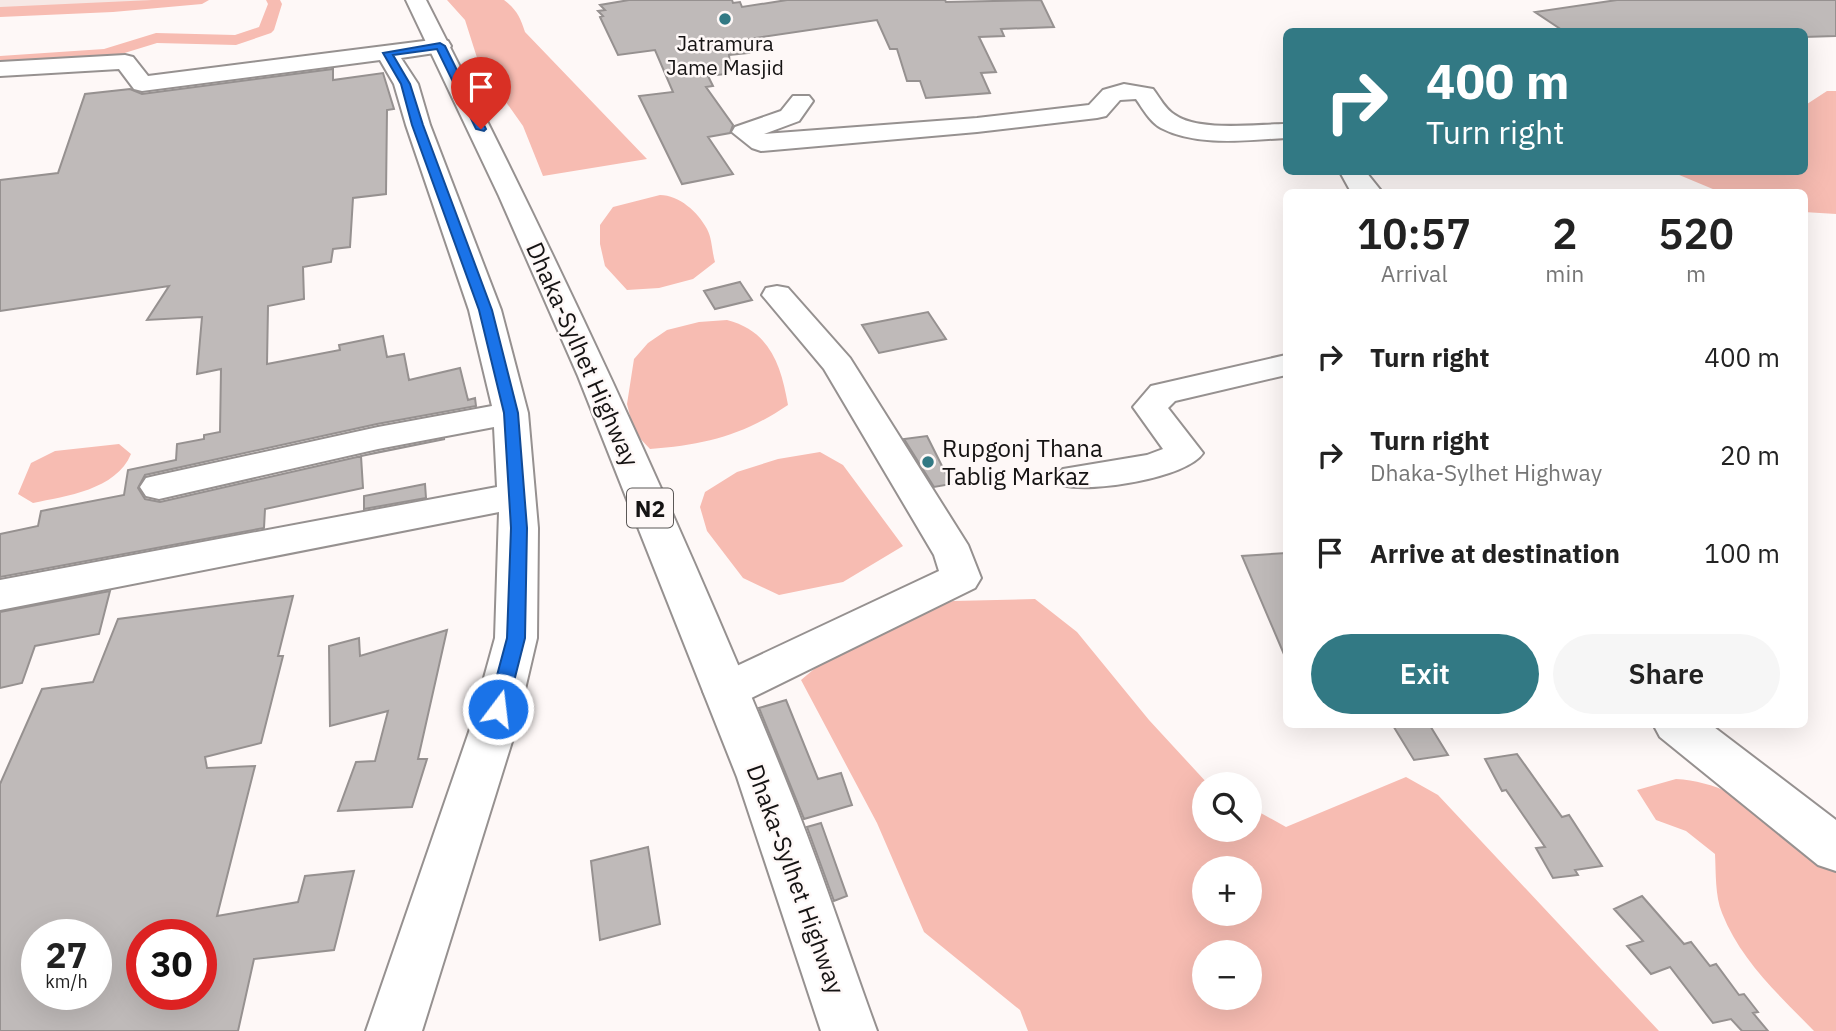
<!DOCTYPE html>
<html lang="en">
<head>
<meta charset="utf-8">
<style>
	body { margin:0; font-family:"IBM Plex Sans",sans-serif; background:#f6f6f6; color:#222; height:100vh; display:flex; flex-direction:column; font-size:26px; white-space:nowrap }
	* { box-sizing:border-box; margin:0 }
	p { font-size:23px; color:#767676 }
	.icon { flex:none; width:38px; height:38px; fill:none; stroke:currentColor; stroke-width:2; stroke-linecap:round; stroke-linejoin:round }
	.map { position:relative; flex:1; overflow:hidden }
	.sheet { position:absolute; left:1283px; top:189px; width:525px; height:539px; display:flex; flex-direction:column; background:#fff; border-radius:10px; box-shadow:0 7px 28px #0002 }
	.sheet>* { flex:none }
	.top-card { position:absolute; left:1283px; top:28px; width:525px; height:147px; border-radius:10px; box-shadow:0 7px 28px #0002; background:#327984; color:#fff; overflow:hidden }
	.fabs { position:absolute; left:1192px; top:772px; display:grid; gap:14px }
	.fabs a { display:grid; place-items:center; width:70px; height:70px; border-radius:50%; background:#fff; box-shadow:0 7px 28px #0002; font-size:35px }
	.speed { position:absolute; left:21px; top:919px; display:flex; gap:14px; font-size:35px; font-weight:700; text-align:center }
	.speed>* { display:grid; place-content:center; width:91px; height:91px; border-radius:50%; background:#fff; box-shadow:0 7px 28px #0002; line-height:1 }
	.speed small { font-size:18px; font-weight:400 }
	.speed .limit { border:10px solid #d22; background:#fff; color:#111 }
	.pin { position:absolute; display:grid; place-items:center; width:60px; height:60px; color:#fff; margin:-72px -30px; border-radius:50% 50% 50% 0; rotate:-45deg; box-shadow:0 0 7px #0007 }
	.pin .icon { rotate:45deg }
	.me { position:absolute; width:77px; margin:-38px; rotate:15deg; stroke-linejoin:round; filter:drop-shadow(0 0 5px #0008) }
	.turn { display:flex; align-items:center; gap:24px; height:147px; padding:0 28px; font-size:32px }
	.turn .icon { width:91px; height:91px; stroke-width:2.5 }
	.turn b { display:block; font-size:49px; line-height:60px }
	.eta { display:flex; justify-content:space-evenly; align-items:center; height:119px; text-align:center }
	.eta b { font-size:42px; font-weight:600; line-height:49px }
	.button { display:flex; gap:14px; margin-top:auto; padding:14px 28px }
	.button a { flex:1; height:80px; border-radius:42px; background:#327984; color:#fff; font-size:28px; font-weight:600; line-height:80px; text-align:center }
	.button a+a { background:#f6f6f6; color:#222 }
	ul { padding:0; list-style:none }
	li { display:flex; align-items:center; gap:21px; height:98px; padding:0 28px }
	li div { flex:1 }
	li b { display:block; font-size:26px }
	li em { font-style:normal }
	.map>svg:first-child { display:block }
	.built { fill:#f6e8e5 }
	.water { fill:#f7bcb2; fill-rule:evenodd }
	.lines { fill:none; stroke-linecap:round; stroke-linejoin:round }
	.canal { fill:#f7bcb2; fill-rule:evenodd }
	.building { fill:#bfbab9; stroke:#969190; stroke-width:2; fill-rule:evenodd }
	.minor-casing { stroke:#969190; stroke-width:4 }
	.highway-casing { stroke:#969190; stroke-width:4 }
	.minor { fill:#fff; fill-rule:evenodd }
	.highway { fill:#fff; fill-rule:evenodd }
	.route { fill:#1a73e8; stroke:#114b97; stroke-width:2 }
	.poi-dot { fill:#327984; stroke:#fef8f7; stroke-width:2.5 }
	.labels { text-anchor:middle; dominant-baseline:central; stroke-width:5; stroke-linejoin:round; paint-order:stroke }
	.far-poi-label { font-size:21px; fill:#151313; stroke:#fef8f7 }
	.shield { fill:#fef8f7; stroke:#5b5857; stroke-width:2 }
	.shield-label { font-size:23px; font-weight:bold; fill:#151313 }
	.street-label { font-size:24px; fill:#151313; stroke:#fef8f7 }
	.poi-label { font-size:24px; fill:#151313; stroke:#fef8f7; text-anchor:start }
</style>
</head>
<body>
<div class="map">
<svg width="1836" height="1031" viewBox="0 0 1836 1031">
	<rect width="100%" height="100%" fill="#fef8f7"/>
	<path class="built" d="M0,0H160L0,9Z"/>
	<path class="water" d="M447,0H504C517,10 520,17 525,32L647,159L543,176L523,126L479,64L465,20Z
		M1827,91H1836V214L1804,212V192H1720L1672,172H1804V106Z
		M660,195C679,195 698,212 707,229C712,238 712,252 715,262L693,279L659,288L627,290L605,266L600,244V225L613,207Z
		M727,320C770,331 781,365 788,405C742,436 704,445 650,449L634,432L627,404L634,359L648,343L667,330L699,322Z
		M119,444L131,454C116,490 66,496 33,503L18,494L31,463L55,451Z
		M820,452L843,465L903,546L843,582L779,595L743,578L707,531L700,507L705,492L737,472L778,459Z
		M1035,599L1077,632L1149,720L1208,784H1204V830H1250V807L1286,827L1406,777L1438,795L1659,1031H1028L1020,1010L924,932L877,823L801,680L856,634L953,601ZM1204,868H1250V914H1204ZM1204,952H1250V998H1204Z
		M1676,779C1737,782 1787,829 1836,861V1031H1814C1779,995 1741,961 1722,913C1715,896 1716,873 1715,854L1686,831L1656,820L1637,790Z"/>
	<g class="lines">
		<path class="canal" d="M152,0H209L202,4L113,12L0,17V7Z
			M266,0H280L282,4L274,30L271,33L236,45L157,43L105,59L0,66V56L104,49L156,33L235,35L259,27L268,4Z"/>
	</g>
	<path class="building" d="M629,0H732L733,3L740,2L742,7L787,0H945L946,2L1041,0L1054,27L1001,29L1004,36L979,37L996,72L981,73L990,93L926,98L920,81H907L897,49H890L877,20L742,40L749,53L729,55L730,64L723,65L726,74L708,76L713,86L706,87L733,125L730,133L708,137L733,174L682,184L639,96L673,92L655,50L618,55L600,17L603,16L598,11L605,10L600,5Z
		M1617,0H1836V36L1804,37V32H1565L1535,12Z
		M333,69V80L383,73L394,109L387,110L386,194L353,198L350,247L333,249L331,262L303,267L304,299L268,306L267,364L340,350L339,345L383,336L387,357L404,354L409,380L460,368L468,400L475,398L476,406L377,424L145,475L138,488L145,499L160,502L379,452L445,439L361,456L363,488L265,509L264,528L0,577V534L38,526L41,511L124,495L128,470L176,460L177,444L204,439V435L220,432L221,369L197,374L202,317L147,320L169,286L0,311V180L58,173L85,94L130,89L142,94Z
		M740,282L752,300L715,309L704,291Z
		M928,312L946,339L879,353L862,325Z
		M927,436L951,484L934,487L904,439Z
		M425,484L426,498L364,509V496Z
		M1286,553V659L1242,556Z
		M110,591L99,634L35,646L22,683L0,688V612Z
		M293,596L278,656H283L261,743L205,757L207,768L255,766L217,916L298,902L305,876L354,871L334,950L254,959L238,1031H0V784L42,689L93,682L118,619ZM37,934H96V994H37ZM142,934H201V994H142Z
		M447,630L418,759H427L412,807L338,811L356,762L375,761L388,711L330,726L329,646L359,638L360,656Z
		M786,700L818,779L841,773L852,805L804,819L759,708Z
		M1392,724H1429L1448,755L1414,760Z
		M1517,754L1562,817L1569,815L1602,866L1575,870L1578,875L1553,878L1536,848L1545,847L1506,790L1502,791L1485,759Z
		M821,823L847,896L834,901L807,827Z
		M648,847L660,924L600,940L591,861Z
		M1642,896L1684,944L1691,942L1710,966L1716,964L1739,995L1744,994L1758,1012L1753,1013L1768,1031H1742L1731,1019L1713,1023L1670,967L1651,974L1627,946L1643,941L1614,909Z"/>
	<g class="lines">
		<g class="minor-casing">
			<path id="minor" d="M440,39L448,41L451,46L448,51L401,58L418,84L430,125L501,310L528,413L538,528L537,638L515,732L422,1031H366L469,732L495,638L499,512L0,610V580L497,487L494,427L378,449L159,499L146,496L140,487L146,478L159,475L378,427L492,406L469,310L406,125L394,84L380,60L142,91L134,89L119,69L0,76V62L125,55L133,57L148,76Z
				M1124,84L1153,89C1160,98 1165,109 1175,115C1199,132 1257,124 1286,124V138C1247,140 1197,147 1161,128C1150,122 1143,109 1136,99L1120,100L1106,116L1097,118L977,132L761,151L752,148L732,132L735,127L781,111L793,96H809L813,101L799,121L764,134L977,118L1089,105L1103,90Z
				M1340,172H1366L1382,192H1351Z
				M777,286L788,288L850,358L968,545L981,578L975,588L741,703L725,708L709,703L703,691L709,679L939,571L934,555L824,369L762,295L766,288Z
				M1286,355V375L1175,401L1168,408L1203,453C1187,478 1091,493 1063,485L1057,477L1063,469L1147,455L1163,449L1133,407L1151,386Z
				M1653,724H1710L1836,820V871L1818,865L1660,737Z"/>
		</g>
		<g class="highway-casing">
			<path id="highway" d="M406,0H426C556,254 677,512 784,776C818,859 846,946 877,1031H821L737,777L578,376L499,196Z"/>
		</g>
		<use href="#minor" class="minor"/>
		<use href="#highway" class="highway"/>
	</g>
	<path class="route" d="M440,43L445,46L486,129L484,131L476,129L437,49L393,55L410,84L423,125L492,310L518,413L527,528L525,638L507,709L504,714L498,716L491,714L488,709L507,638L511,528L504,413L479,310L412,125L401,84L383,53Z"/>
	<g class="poi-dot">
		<circle cx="725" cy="19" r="7"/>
		<circle cx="928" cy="462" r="7"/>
	</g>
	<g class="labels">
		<g class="far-poi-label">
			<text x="725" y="43">Jatramura<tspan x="725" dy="24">Jame Masjid</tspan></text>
		</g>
		<rect class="shield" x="627" y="488.5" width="46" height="39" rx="5"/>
		<g class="shield-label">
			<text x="650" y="508">N2</text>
		</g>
		<g class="street-label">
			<text transform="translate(583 354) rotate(66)">Dhaka-Sylhet Highway</text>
			<text transform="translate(796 879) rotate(70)">Dhaka-Sylhet Highway</text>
		</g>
		<g class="poi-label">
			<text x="942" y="448">Rupgonj Thana<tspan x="942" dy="28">Tablig Markaz</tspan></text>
		</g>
	</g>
</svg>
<div class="fabs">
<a><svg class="icon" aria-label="search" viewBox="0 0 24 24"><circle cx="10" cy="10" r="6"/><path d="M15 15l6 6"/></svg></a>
<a>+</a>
<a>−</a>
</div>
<div class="speed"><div>27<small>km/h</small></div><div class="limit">30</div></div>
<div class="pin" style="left:481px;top:129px;background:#d93025"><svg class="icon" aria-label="arrive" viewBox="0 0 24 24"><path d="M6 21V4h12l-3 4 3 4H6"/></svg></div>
<svg class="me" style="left:498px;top:709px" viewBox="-20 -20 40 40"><circle r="17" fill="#1a73e8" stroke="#fff" stroke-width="3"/><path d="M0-11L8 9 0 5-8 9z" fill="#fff"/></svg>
<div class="top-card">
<div class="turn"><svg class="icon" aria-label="right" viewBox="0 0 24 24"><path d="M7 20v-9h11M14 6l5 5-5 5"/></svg><div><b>400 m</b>Turn right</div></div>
</div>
<section class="sheet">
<div class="eta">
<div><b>10:57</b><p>Arrival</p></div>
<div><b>2</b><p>min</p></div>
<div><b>520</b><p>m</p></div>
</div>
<ul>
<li><svg class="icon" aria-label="right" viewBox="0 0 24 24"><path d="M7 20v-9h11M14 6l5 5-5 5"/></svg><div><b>Turn right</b></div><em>400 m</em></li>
<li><svg class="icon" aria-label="right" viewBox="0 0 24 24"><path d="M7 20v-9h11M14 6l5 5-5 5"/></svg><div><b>Turn right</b><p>Dhaka-Sylhet Highway</p></div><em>20 m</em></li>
<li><svg class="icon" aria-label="arrive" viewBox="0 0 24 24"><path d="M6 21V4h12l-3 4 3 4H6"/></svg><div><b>Arrive at destination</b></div><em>100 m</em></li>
</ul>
<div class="button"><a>Exit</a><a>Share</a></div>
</section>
</div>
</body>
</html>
